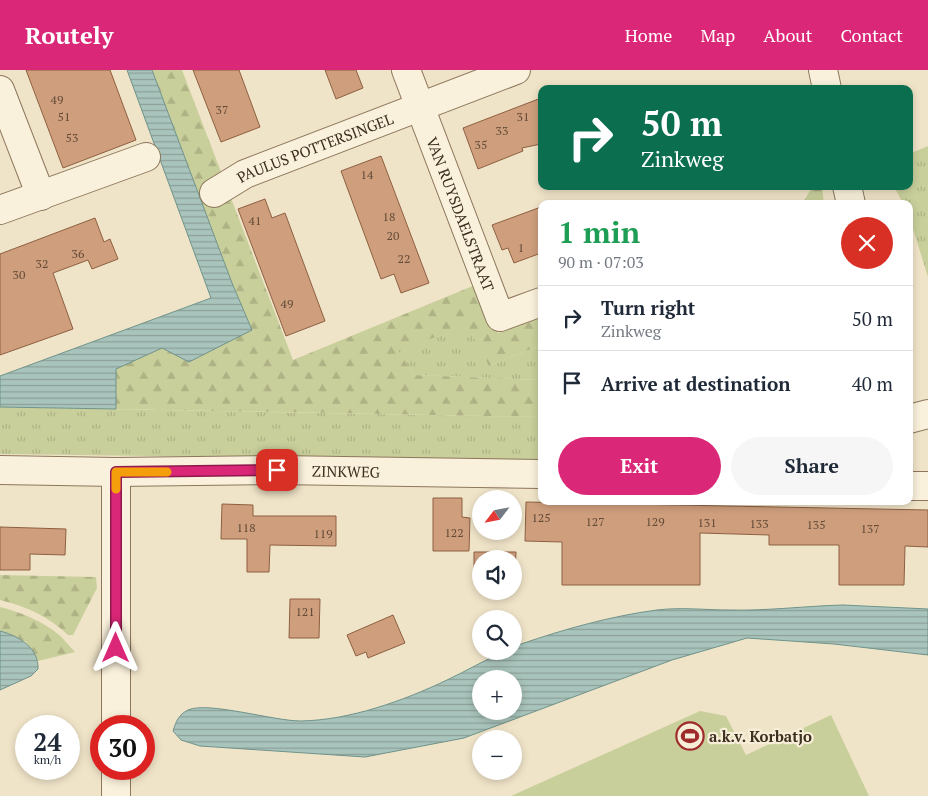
<!DOCTYPE html>
<html lang="en">
<head>
<meta charset="utf-8">
<style>
	body { margin:0; font-family:"PT Serif",serif; background:#f6f6f7; color:#1f2937; height:100vh; display:flex; flex-direction:column; font-size:19px; white-space:nowrap }
	* { box-sizing:border-box; margin:0 }
	p { font-size:16px; color:#747a83 }
	.icon { flex:none; width:28px; height:28px; fill:none; stroke:currentColor; stroke-width:2; stroke-linecap:round; stroke-linejoin:round }
	.map { position:relative; flex:1; overflow:hidden }
	.sheet { position:absolute; left:538px; top:130px; width:375px; height:305px; display:flex; flex-direction:column; background:#fff; border-radius:10px; box-shadow:0 2px 8px #0003 }
	.sheet>* { flex:none }
	.hud { position:absolute; left:538px; top:15px; width:375px; height:105px; border-radius:10px; box-shadow:0 2px 8px #0003; background:#0b6e4f; color:#fff; overflow:hidden }
	.needle { width:32px; rotate:238deg }
	.tools { position:absolute; left:472px; top:420px; display:grid; gap:10px }
	.tools a { display:grid; place-items:center; width:50px; height:50px; border-radius:50%; background:#fff; box-shadow:0 2px 8px #0003; font-size:25px }
	.speed { position:absolute; left:15px; top:645px; display:flex; gap:10px; font-size:25px; font-weight:700; text-align:center }
	.speed>* { display:grid; place-content:center; width:65px; height:65px; border-radius:50%; background:#fff; box-shadow:0 2px 8px #0003; line-height:1 }
	.speed small { font-size:12px; font-weight:400 }
	.speed .limit { border:8px solid #d22; background:#fff; color:#111 }
	.pin { position:absolute; display:grid; place-items:center; width:42px; height:42px; color:#fff; margin:-21px; border-radius:10px; box-shadow:0 2px 8px #0006 }
	.me { position:absolute; width:55px; margin:-28px; rotate:0deg; stroke-linejoin:round; filter:drop-shadow(0 0 4px #0008) }
	.turn { display:flex; align-items:center; gap:18px; height:105px; padding:0 20px; font-size:22px }
	.turn .icon { width:65px; height:65px; stroke-width:2.5 }
	.turn b { display:block; font-size:35px; line-height:42px }
	.round { display:grid; place-items:center; flex:none; width:52px; height:52px; border-radius:26px; background:#f6f6f7 }
	.summary { display:flex; align-items:center; justify-content:space-between; height:85px; padding:0 20px }
	h1 { font-size:30px; font-weight:700; line-height:38px; color:#1e9e55 }
	.cta { display:flex; gap:10px; margin-top:auto; padding:10px 20px }
	.cta a { flex:1; height:58px; border-radius:30px; background:#db2777; color:#fff; font-size:20px; font-weight:700; line-height:58px; text-align:center }
	.cta a+a { background:#f6f6f7; color:#1f2937 }
	ul { padding:0; list-style:none }
	li { display:flex; align-items:center; gap:15px; height:65px; padding:0 20px; border-top:1px solid #e0e1e3 }
	li div { flex:1 }
	li b { display:block; font-size:19px }
	li em { font-style:normal }
	header { display:flex; align-items:center; gap:30px; box-sizing:border-box; height:70px; padding:0 25px; background:#db2777; color:#fff }
	header strong { font-size:24px }
	nav { display:flex; gap:28px; margin-inline-start:auto; font-size:18px }
	.map>svg:first-child { display:block }
	.grass { fill:url(#grass-tufts) }
	.forest { fill:url(#forest-firs) }
	.pitch { fill:#c9cf9b }
	.water { fill:url(#water-rules); stroke:#6f938a; fill-rule:evenodd }
	.building { fill:#cf9f7d; stroke:#8d5f41 }
	.lines { fill:none; stroke-linecap:round; stroke-linejoin:round }
	.minor-casing { stroke:#8d765c; stroke-width:30 }
	.minor { stroke:#faf1dc; stroke-width:28 }
	.route-casing { stroke:#8e194d; stroke-width:12 }
	.route { stroke:#db2777; stroke-width:9 }
	.slow { stroke:#f59e0b; stroke-width:9 }
	.labels { text-anchor:middle; dominant-baseline:central; stroke-width:4.5; stroke-linejoin:round; paint-order:stroke }
	.number-label { font-size:12px; fill:#624a37 }
	.street-label { font-size:15px; fill:#3d2e20; stroke:#f7eed8 }
	.poi-label { font-size:15px; font-weight:bold; fill:#3d2e20; stroke:#f7eed8; text-anchor:start }
</style>
</head>
<body>
<header>
<strong>Routely</strong>
<nav><a>Home</a><a>Map</a><a>About</a><a>Contact</a></nav>
</header>
<div class="map">
<svg width="928" height="726" viewBox="0 0 928 726">
	<defs>
		<pattern id="grass-tufts" width="24" height="20" patternUnits="userSpaceOnUse" patternTransform="scale(1.25)"><rect width="24" height="20" fill="#c9cf9b"/><path d="M3 7l-1-3M5 7V3M7 7l1-3M15 17l-1-3M17 17v-4M19 17l1-3" fill="none" stroke="#aeb285"/></pattern>
		<pattern id="forest-firs" width="22" height="20" patternUnits="userSpaceOnUse" patternTransform="scale(1.25)"><rect width="22" height="20" fill="#c9cf9b"/><path d="M5 1l3.5 6h-7zM16 11l3.5 6h-7z" fill="#aeb285"/></pattern>
		<pattern id="water-rules" width="6" height="5" patternUnits="userSpaceOnUse" patternTransform="scale(1.25)"><rect width="6" height="5" fill="#a9c4bc"/><path d="M0 2.5h6" fill="none" stroke="#8ba098"/></pattern>
	</defs>
	<rect width="100%" height="100%" fill="#f0e4c8"/>
	<path class="grass" d="M928,76V207L909,146V134H903L894,116H909V84Z
		M468,255L489,296L541,275V310L414,305L397,279Z
		M0,337L541,347V388L538,390L522,391L0,384Z"/>
	<path class="forest" d="M152,0H182L293,290L480,213L498,263L541,247V275L489,296L467,256L398,280L414,305L541,310V347L116,339L115,299L162,277L252,260L232,213Z
		M813,116H822L824,134H802Z
		M0,505L96,507L97,518L73,565H68C49,547 26,536 0,530Z
		M0,537C20,542 42,551 58,564C64,569 69,576 75,582L38,591L26,572L0,561Z"/>
	<path class="pitch" d="M700,641L726,646L746,685L831,645L869,726H511Z"/>
	<path class="water" d="M127,0H152L232,213L252,260L189,292L162,278L116,299V339L0,337V306L211,228Z
		M843,535L928,539V585L834,574L747,568L672,590L464,668L365,687L200,676L181,670L173,661C176,652 178,645 188,640C208,631 273,651 301,651C350,650 403,631 447,610C466,601 485,590 505,581H514V577L521,574C565,559 611,546 657,540C682,537 705,540 729,540C767,541 805,536 843,535ZM481,609H514V641H481Z
		M0,561C19,566 39,578 38,599L31,606L0,620Z"/>
	<path class="building" d="M26,0H110L136,70L63,98Z
		M193,0H239L260,57L221,72Z
		M325,0H356L363,18L336,29Z
		M541,28V74L522,78L523,81L478,99L463,58Z
		M381,86L429,213L401,223L394,204L381,209L341,101Z
		M265,129L272,148L285,143L325,251L286,266L238,139Z
		M541,137V183L514,193L508,178L502,180L492,155Z
		M95,148L104,172L110,169L118,189L92,199L88,190L53,203L73,259L0,285V184Z
		M433,428H462V447L470,448L469,481H433Z
		M526,432L928,440V477L905,476L904,515H839V475H769V465L700,463V515H562V472L525,471Z
		M222,434L253,435V446H336V476L270,475L269,502H247V469H221Z
		M0,457L66,459L65,485L30,484V500H0Z
		M474,482H516L515,504H514V489H481V504H474Z
		M290,529H320L319,568H289Z
		M393,545L405,573L368,588L366,582L356,586L347,565Z"/>
	<g class="lines">
		<g class="minor-casing">
			<g id="minor">
				<path id="s1" d="M406,0L500,247L541,232"/>
				<path d="M823,0L827,19"/>
				<path d="M0,20L41,126"/>
				<path d="M847,116L851,134"/>
				<path id="s2" d="M214,123L245,104L516,0"/>
				<path d="M0,140L146,87"/>
				<path d="M909,349L928,344"/>
				<path id="s3" d="M0,400L116,402L277,400L541,404"/>
				<path d="M909,416H928"/>
				<path d="M116,656V402"/>
				<path d="M116,699V726"/>
			</g>
		</g>
		<use href="#minor" class="minor"/>
	</g>
	<g class="lines">
		<g class="route-casing">
			<path id="route" d="M116,578V402L277,400"/>
		</g>
		<use href="#route" class="route"/>
		<path class="slow" d="M116,419V402H167"/>
	</g>
	<defs>
		<g id="stadium-ring" transform="scale(1.4375)"><circle r="9.5" fill="#f7eed8" stroke="#9e2a2b" stroke-width="1.5"/><path d="M0-5a6.5 5 0 1 0 0 10a6.5 5 0 1 0 0-10ZM-3.5-1.8h7v3.6h-7Z" fill="#9e2a2b"/></g>
	</defs>
	<g fill-rule="evenodd">
		<use href="#stadium-ring" x="690" y="666"/>
	</g>
	<g class="labels">
		<g class="number-label">
			<text x="57" y="29">49</text>
			<text x="222" y="39">37</text>
			<text x="64" y="46">51</text>
			<text x="523" y="46">31</text>
			<text x="502" y="60">33</text>
			<text x="72" y="67">53</text>
			<text x="481" y="74">35</text>
			<text x="367" y="104">14</text>
			<text x="389" y="146">18</text>
			<text x="255" y="150">41</text>
			<text x="393" y="165">20</text>
			<text x="521" y="177">1</text>
			<text x="78" y="183">36</text>
			<text x="404" y="188">22</text>
			<text x="42" y="193">32</text>
			<text x="19" y="204">30</text>
			<text x="287" y="233">49</text>
			<text x="541" y="447">125</text>
			<text x="595" y="451">127</text>
			<text x="655" y="451">129</text>
			<text x="707" y="452">131</text>
			<text x="759" y="453">133</text>
			<text x="816" y="454">135</text>
			<text x="246" y="457">118</text>
			<text x="870" y="458">137</text>
			<text x="454" y="462">122</text>
			<text x="323" y="463">119</text>
			<text x="305" y="541">121</text>
		</g>
		<g class="street-label">
			<text stroke="none"><textPath href="#s2" startOffset="111">PAULUS POTTERSINGEL</textPath></text>
			<text stroke="none"><textPath href="#s1" startOffset="154">VAN RUYSDAELSTRAAT</textPath></text>
			<text stroke="none"><textPath href="#s3" startOffset="346">ZINKWEG</textPath></text>
		</g>
		<g class="poi-label">
			<text x="709" y="666">a.k.v. Korbatjo</text>
		</g>
	</g>
</svg>
<div class="tools">
<a><svg class="needle" viewBox="-14 -14 28 28"><path d="M0-13l5 13h-10z" fill="#e53935"/><path d="M0 13l5-13h-10z" fill="#747a83"/></svg></a>
<a><svg class="icon" aria-label="sound" viewBox="0 0 24 24"><path d="M4 9h4l5-4v14l-5-4H4zM17 9q2 3 0 6"/></svg></a>
<a><svg class="icon" aria-label="search" viewBox="0 0 24 24"><circle cx="10" cy="10" r="6"/><path d="M15 15l6 6"/></svg></a>
<a>+</a>
<a>−</a>
</div>
<div class="speed"><div>24<small>km/h</small></div><div class="limit">30</div></div>
<div class="pin" style="left:277px;top:400px;background:#d93025"><svg class="icon" aria-label="arrive" viewBox="0 0 24 24"><path d="M6 21V4h12l-3 4 3 4H6"/></svg></div>
<svg class="me" style="left:116px;top:578px" viewBox="-20 -20 40 40"><path d="M0-17L14 15 0 8-14 15z" fill="#db2777" stroke="#fff" stroke-width="4"/></svg>
<div class="hud">
<div class="turn"><svg class="icon" aria-label="right" viewBox="0 0 24 24"><path d="M7 20v-9h11M14 6l5 5-5 5"/></svg><div><b>50 m</b>Zinkweg</div></div>
</div>
<section class="sheet">
<div class="summary"><div><h1>1 min</h1><p>90 m · 07:03</p></div><a class="round" style="background:#d93025;color:#fff"><svg class="icon" aria-label="close" viewBox="0 0 24 24"><path d="M6 6l12 12M18 6L6 18"/></svg></a></div>
<ul>
<li><svg class="icon" aria-label="right" viewBox="0 0 24 24"><path d="M7 20v-9h11M14 6l5 5-5 5"/></svg><div><b>Turn right</b><p>Zinkweg</p></div><em>50 m</em></li>
<li><svg class="icon" aria-label="arrive" viewBox="0 0 24 24"><path d="M6 21V4h12l-3 4 3 4H6"/></svg><div><b>Arrive at destination</b></div><em>40 m</em></li>
</ul>
<div class="cta"><a>Exit</a><a>Share</a></div>
</section>
</div>
</body>
</html>
